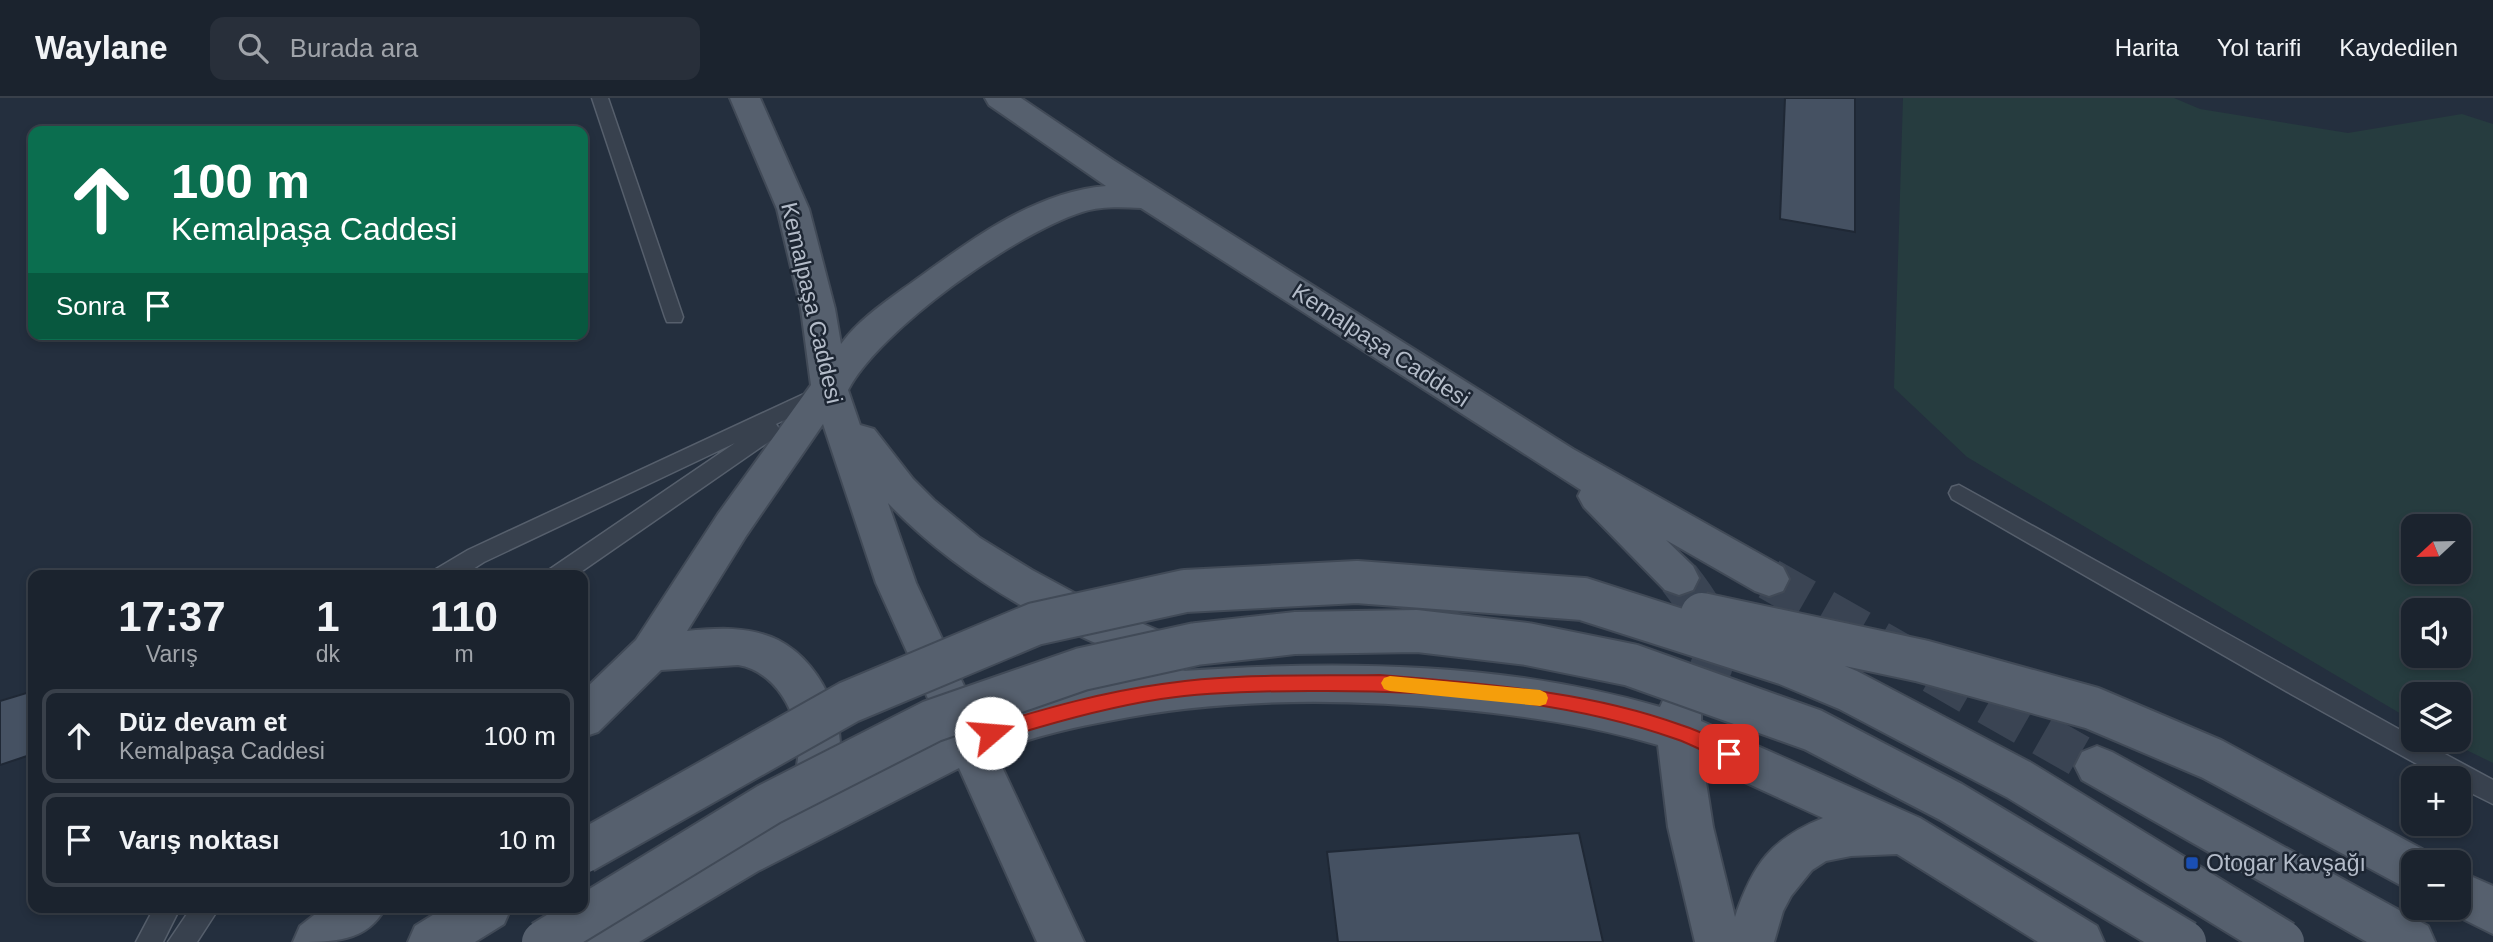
<!DOCTYPE html>
<html lang="tr">
<head>
<meta charset="utf-8">
<style>
	body { margin:0; font-family:Helvetica,sans-serif; background:#282f3a; color:#f1f3f6; height:100vh; display:flex; flex-direction:column; font-size:26px; white-space:nowrap }
	* { box-sizing:border-box; margin:0 }
	p { font-size:23px; color:#a0a4aa }
	.icon { flex:none; width:38px; height:38px; fill:none; stroke:currentColor; stroke-width:2; stroke-linecap:round; stroke-linejoin:round }
	.map { position:relative; flex:1; overflow:hidden }
	.drawer { position:absolute; left:28px; top:472px; width:560px; height:343px; display:flex; flex-direction:column; background:#1b232e; border-radius:14px; box-shadow:0 4px 10px #0003,0 0 0 2px #39404a }
	.drawer>* { flex:none }
	.guide { position:absolute; left:28px; top:28px; width:560px; height:214px; border-radius:14px; box-shadow:0 4px 10px #0003,0 0 0 2px #39404a; background:#0b6e4f; color:#fff; overflow:hidden }
	.needle { width:46px; rotate:248deg }
	.fabs { position:absolute; left:2401px; top:416px; display:grid; gap:14px }
	.fabs a { display:grid; place-items:center; width:70px; height:70px; border-radius:14px; background:#1b232e; box-shadow:0 4px 10px #0003,0 0 0 2px #39404a; font-size:35px }
	.pin { position:absolute; display:grid; place-items:center; width:60px; height:60px; color:#fff; margin:-30px; border-radius:14px; box-shadow:0 4px 10px #0006 }
	.me { position:absolute; width:77px; margin:-38px; rotate:72deg; stroke-linejoin:round; filter:drop-shadow(0 0 5px #0008) }
	.turn { display:flex; align-items:center; gap:24px; height:147px; padding:0 28px; font-size:32px }
	.turn .icon { width:91px; height:91px; stroke-width:2.5 }
	.turn b { display:block; font-size:49px; line-height:60px }
	.then { display:flex; align-items:center; height:66px; padding:0 28px; background:#0003; gap:14px; font-size:26px }
	.eta { display:flex; justify-content:space-evenly; align-items:center; height:119px; text-align:center }
	.eta b { font-size:42px; font-weight:700; line-height:49px }
	ul { padding:0; list-style:none }
	li { display:flex; align-items:center; gap:21px; height:94px; margin:0 14px 10px; padding:0 14px; border:4px solid #39404a; border-radius:14px }
	li div { flex:1 }
	li b { display:block; font-size:26px }
	li em { font-style:normal }
	header { display:flex; align-items:center; gap:42px; box-sizing:border-box; height:98px; padding:0 35px; background:#1b232e; border-bottom:2px solid #39404a }
	header strong { font-size:33px }
	nav { display:flex; gap:38px; margin-inline-start:auto; font-size:24px }
	.search { width:490px; height:63px; background:#282f3a; display:flex; align-items:center; gap:18px; box-sizing:border-box; padding:0 24px; border-radius:14px; color:#a0a4aa; font-size:26px }
	.map>svg:first-child { display:block }
	.green { fill:#263c3f; fill-rule:evenodd }
	.building { fill:#455162; stroke:#1f2835; stroke-width:2 }
	.lines { fill:none; stroke-linecap:round; stroke-linejoin:round }
	.primary-tunnel { stroke:#3a4453; stroke-width:42; stroke-dasharray:42 21; stroke-linecap:butt }
	.service-casing { stroke:#565f6c; stroke-width:3 }
	.primary-casing { stroke:#414a57; stroke-width:4 }
	.service { fill:#38414e; fill-rule:evenodd }
	.primary { fill:#56606e; fill-rule:evenodd }
	.primary-bridge-casing { stroke:#414a57; stroke-width:46; stroke-linecap:butt }
	.primary-bridge { stroke:#56606e; stroke-width:42 }
	.route { fill:#d93025; stroke:#8d1f18; stroke-width:2 }
	.slow { fill:#f59e0b }
	.transit-dot { fill:#1a4fb4; stroke:#1d2633; stroke-width:2.5 }
	.labels { text-anchor:middle; dominant-baseline:central; stroke-width:5; stroke-linejoin:round; paint-order:stroke }
	.street-label { font-size:23px; fill:#b4bcc9; stroke:#1d2633 }
	.poi-label { font-size:23px; fill:#b4bcc9; stroke:#1d2633; text-anchor:start }
</style>
</head>
<body>
<header>
<strong>Waylane</strong>
<div class="search"><svg class="icon" aria-label="search" viewBox="0 0 24 24"><circle cx="10" cy="10" r="6"/><path d="M15 15l6 6"/></svg>Burada ara</div>
<nav><a>Harita</a><a>Yol tarifi</a><a>Kaydedilen</a></nav>
</header>
<div class="map">
<svg width="2493" height="844" viewBox="0 0 2493 844">
	<rect width="100%" height="100%" fill="#242f3e"/>
	<path class="green" d="M1903,0H2174L2200,11L2348,35L2462,16L2493,26V665L2446,642H2459V597H2413V623L1967,359L1894,290ZM2413,429H2459V474H2413ZM2413,513H2459V558H2413Z"/>
	<path class="building" d="M1785,0H1855V134L1780,121Z
		M33,593V656L0,667V603Z
		M1579,735L1603,844H1338L1327,754Z"/>
	<g class="lines">
		<path class="primary-tunnel" d="M1679,480C1715,526 1735,565 1681,606
			M1769,481L2097,668"/>
		<g class="service-casing">
			<path id="service" d="M592,0H608L683,219L681,224H667L665,219Z
				M821,288L828,291L831,296L828,301L776,326L780,332L777,338L575,478H547L550,471L735,345L484,464L462,478H433L436,471L468,452Z
				M1959,387L2413,639V642H2419L2493,682V706L2459,689V681H2444L2291,596L1952,401L1949,395L1952,389Z
				M154,810H180L163,844H136Z
				M191,810H219L197,844H168Z"/>
		</g>
		<g class="primary-casing">
			<path id="primary" d="M730,0H760L809,111L835,211L841,246C860,220 888,202 914,183C971,142 1034,94 1106,88L989,7L985,0H1021L1113,62L1573,351L1783,469L1789,481L1783,493L1769,498L1755,493L1666,442L1693,468L1699,480L1693,492L1679,497L1665,492L1584,409L1578,398L1581,392L1141,110C1122,109 1101,108 1082,114C1016,135 880,231 848,292L860,327L874,331L913,381L934,402L980,440L1032,472L1091,504L1188,545L1194,558L1188,571L1182,573C1342,562 1505,564 1660,609L1665,598L1680,593L1695,598L1701,612V623L1920,720L2097,828L2104,844H2038L1897,756L1851,758L1826,763L1812,772L1791,798L1783,813L1774,844H1695L1668,729L1658,647C1589,627 1527,618 1456,611C1340,600 1222,600 1108,623C1070,630 1031,639 995,654L1084,844H1037L959,670L758,773L639,844H572L579,828L726,743L785,713L781,703C786,691 794,680 797,667C805,628 781,574 738,567L661,572L598,634L583,639V593L636,542L718,416L811,287L801,211L777,111ZM823,326L876,485L944,636L834,688C853,637 827,567 778,542C749,528 717,530 687,533L746,438ZM888,405C963,484 1065,537 1167,574L1067,593L979,620L916,485ZM1703,665L1823,720C1771,741 1753,766 1735,819L1713,729Z
				M2097,648L2112,654L2428,828L2435,844H2367L2082,682L2075,668L2082,654Z
				M2459,773L2493,788V836L2443,811L2459,810Z
				M323,810H385C367,844 333,844 293,844L300,828Z
				M444,810H511L504,826L475,844H408L415,828Z"/>
		</g>
		<use href="#service" class="service"/>
		<use href="#primary" class="primary"/>
		<g class="primary-bridge-casing">
			<path id="primary-bridge" d="M1702,516L1922,563L2092,610L2212,661L2413,770
				M583,754L849,604L1035,526L1185,493L1357,484L1583,501L1786,566L1848,592L2019,682L2283,844
				M543,844L769,706L932,623L1082,571L1196,546L1295,535L1417,533L1527,546L1631,567L1813,632L1951,704L2185,844"/>
		</g>
		<use href="#primary-bridge" class="primary-bridge"/>
	</g>
	<path class="route" d="M1380,577C1481,586 1585,592 1681,627C1700,633 1717,642 1735,650L1738,656L1735,662L1729,664C1711,658 1694,647 1676,641C1560,600 1431,592 1309,593C1260,593 1209,594 1161,601C1103,610 1047,626 991,644L985,641L982,635L985,630L991,627C1047,610 1103,594 1162,586C1233,575 1307,578 1380,577Z"/>
	<path class="slow" d="M1390,578L1540,592L1546,595L1548,600L1546,606L1540,608L1390,593L1384,591L1381,585L1384,580Z"/>
	<rect class="transit-dot" x="2185" y="758" width="14" height="14" rx="3.5"/>
	<g class="labels">
		<g class="street-label">
			<text transform="translate(812 205) rotate(77)">Kemalpaşa Caddesi</text>
			<text transform="translate(1381 247) rotate(33)">Kemalpaşa Caddesi</text>
		</g>
		<g class="poi-label">
			<text x="2206" y="765">Otogar Kavşağı</text>
		</g>
	</g>
</svg>
<div class="fabs">
<a><svg class="needle" viewBox="-14 -14 28 28"><path d="M0-13l5 13h-10z" fill="#e53935"/><path d="M0 13l5-13h-10z" fill="#a0a4aa"/></svg></a>
<a><svg class="icon" aria-label="sound" viewBox="0 0 24 24"><path d="M4 9h4l5-4v14l-5-4H4zM17 9q2 3 0 6"/></svg></a>
<a><svg class="icon" aria-label="layers" viewBox="0 0 24 24"><path d="M12 4l9 5-9 5-9-5zM3 14l9 5 9-5"/></svg></a>
<a>+</a>
<a>−</a>
</div>
<div class="pin" style="left:1729px;top:656px;background:#d93025"><svg class="icon" aria-label="arrive" viewBox="0 0 24 24"><path d="M6 21V4h12l-3 4 3 4H6"/></svg></div>
<svg class="me" style="left:991px;top:635px" viewBox="-20 -20 40 40"><circle r="19" fill="#fff"/><path d="M0-13L10 11 0 6-10 11z" fill="#d93025"/></svg>
<div class="guide">
<div class="turn"><svg class="icon" aria-label="ahead" viewBox="0 0 24 24"><path d="M12 20V5M6 11l6-6 6 6"/></svg><div><b>100 m</b>Kemalpaşa Caddesi</div></div>
<div class="then">Sonra<svg class="icon" aria-label="arrive" viewBox="0 0 24 24"><path d="M6 21V4h12l-3 4 3 4H6"/></svg></div>
</div>
<section class="drawer">
<div class="eta">
<div><b>17:37</b><p>Varış</p></div>
<div><b>1</b><p>dk</p></div>
<div><b>110</b><p>m</p></div>
</div>
<ul>
<li><svg class="icon" aria-label="ahead" viewBox="0 0 24 24"><path d="M12 20V5M6 11l6-6 6 6"/></svg><div><b>Düz devam et</b><p>Kemalpaşa Caddesi</p></div><em>100 m</em></li>
<li><svg class="icon" aria-label="arrive" viewBox="0 0 24 24"><path d="M6 21V4h12l-3 4 3 4H6"/></svg><div><b>Varış noktası</b></div><em>10 m</em></li>
</ul>
</section>
</div>
</body>
</html>
